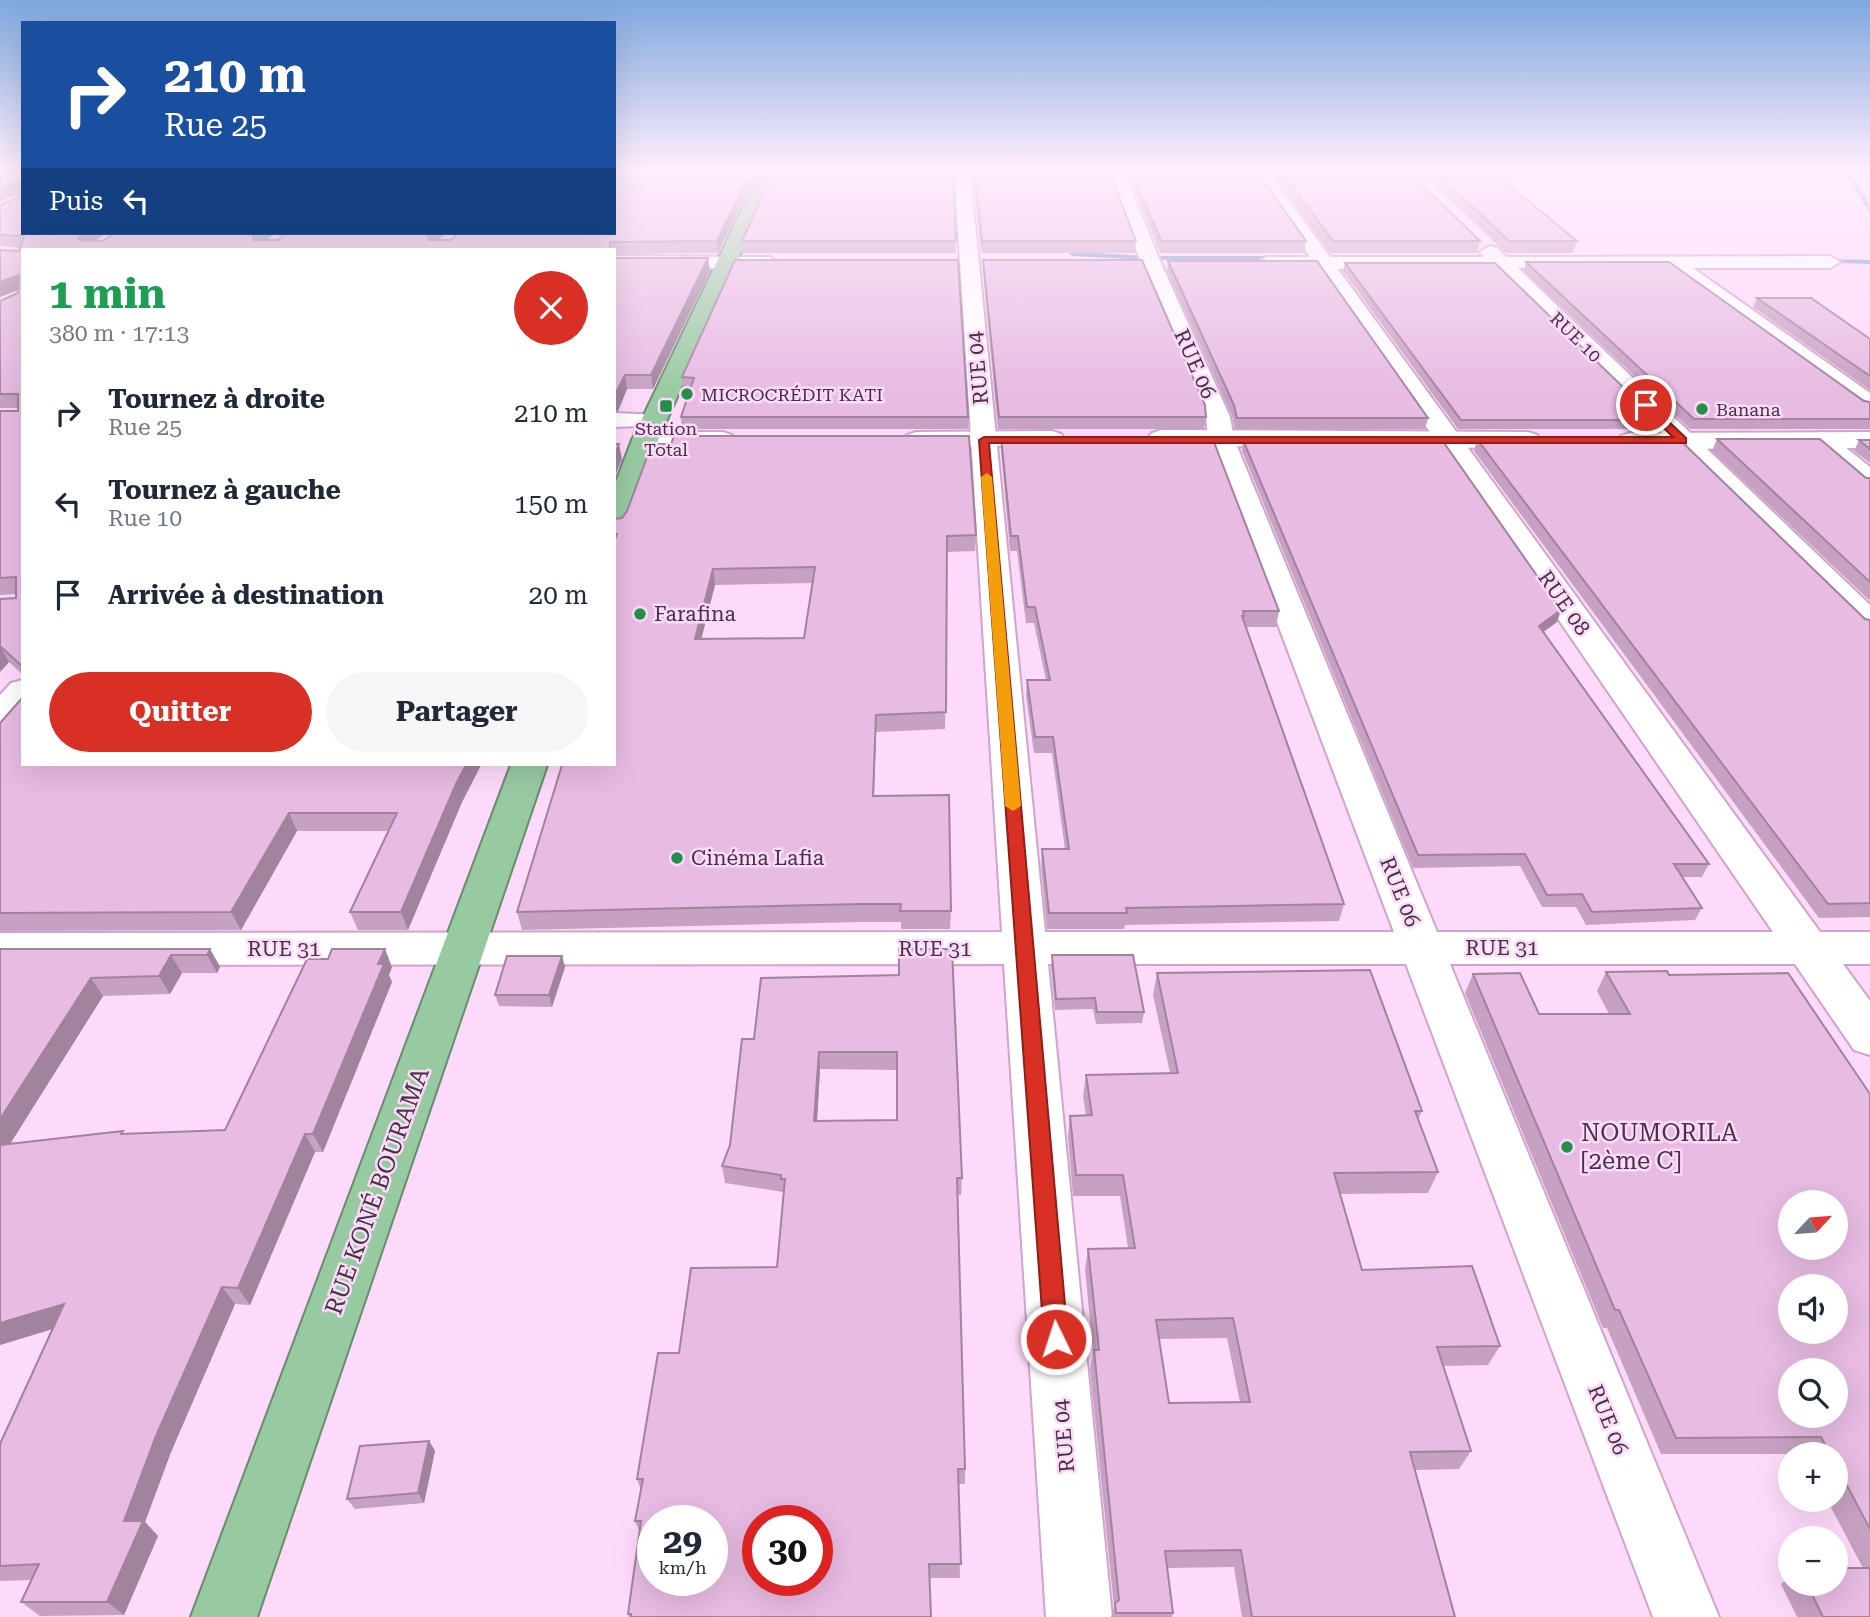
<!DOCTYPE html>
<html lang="fr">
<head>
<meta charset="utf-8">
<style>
	body { margin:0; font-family:"Roboto Serif",serif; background:#f6f6f7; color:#1f2937; height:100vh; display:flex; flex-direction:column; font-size:26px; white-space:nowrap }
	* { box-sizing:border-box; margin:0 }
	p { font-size:23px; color:#747a83 }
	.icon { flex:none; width:38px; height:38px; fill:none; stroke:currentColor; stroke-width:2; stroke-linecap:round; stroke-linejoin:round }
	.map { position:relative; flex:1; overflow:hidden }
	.drawer { position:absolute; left:21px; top:248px; width:595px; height:518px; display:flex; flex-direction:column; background:#fff; border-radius:0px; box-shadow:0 7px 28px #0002 }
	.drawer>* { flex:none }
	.top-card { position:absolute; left:21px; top:21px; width:595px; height:214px; border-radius:0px; box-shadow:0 7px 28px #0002; background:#1a4fa0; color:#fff; overflow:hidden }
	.needle { width:46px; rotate:64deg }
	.buttons { position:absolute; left:1778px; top:1190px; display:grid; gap:14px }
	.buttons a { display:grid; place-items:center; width:70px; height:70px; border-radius:50%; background:#fff; box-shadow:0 7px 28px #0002; font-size:35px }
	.speed { position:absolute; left:637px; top:1505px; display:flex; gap:14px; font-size:35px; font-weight:700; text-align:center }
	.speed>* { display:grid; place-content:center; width:91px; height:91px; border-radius:50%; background:#fff; box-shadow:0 7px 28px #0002; line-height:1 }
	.speed small { font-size:18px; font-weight:400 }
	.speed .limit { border:10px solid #d22; background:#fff; color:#111 }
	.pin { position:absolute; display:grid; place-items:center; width:60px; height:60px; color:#fff; margin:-30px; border:4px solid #fff; border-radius:50%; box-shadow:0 2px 7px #0007 }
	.me { position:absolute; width:77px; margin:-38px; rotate:356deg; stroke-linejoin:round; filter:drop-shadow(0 0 5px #0008) }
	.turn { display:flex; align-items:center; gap:24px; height:147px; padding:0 28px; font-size:32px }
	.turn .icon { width:91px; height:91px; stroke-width:2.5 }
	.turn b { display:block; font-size:49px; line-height:60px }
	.then { display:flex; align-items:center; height:66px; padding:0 28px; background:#0003; gap:14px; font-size:26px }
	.round { display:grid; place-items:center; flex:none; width:74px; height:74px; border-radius:37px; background:#f6f6f7 }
	.headline { display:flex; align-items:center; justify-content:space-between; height:119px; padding:0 28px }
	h1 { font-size:42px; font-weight:700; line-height:52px; color:#1e9e55 }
	.action { display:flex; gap:14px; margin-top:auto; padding:14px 28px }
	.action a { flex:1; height:80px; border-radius:42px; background:#d93025; color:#fff; font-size:28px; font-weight:700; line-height:80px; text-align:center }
	.action a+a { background:#f6f6f7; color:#1f2937 }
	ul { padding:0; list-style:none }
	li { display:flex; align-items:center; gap:21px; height:91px; padding:0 28px }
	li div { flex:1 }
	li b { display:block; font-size:26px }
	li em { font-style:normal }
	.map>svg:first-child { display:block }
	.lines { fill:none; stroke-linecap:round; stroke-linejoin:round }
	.stream { fill:#7f93cf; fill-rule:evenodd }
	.minor-casing { stroke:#d0a5cc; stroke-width:4 }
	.tertiary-casing { stroke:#d0a5cc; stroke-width:4 }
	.trunk-casing { stroke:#6a8c71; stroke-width:4 }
	.minor { fill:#fff; fill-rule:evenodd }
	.tertiary { fill:#fff; fill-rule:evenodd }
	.trunk { fill:#98caa2; fill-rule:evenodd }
	.wall { fill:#c7a1c2; fill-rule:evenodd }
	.shaded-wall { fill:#a2839e }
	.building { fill:#e7bbe2; stroke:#a2839e; stroke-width:2; fill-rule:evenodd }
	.route { fill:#d93025; stroke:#8d1f18; stroke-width:2 }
	.slow { fill:#f59e0b }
	.poi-dot { fill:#238f47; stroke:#fedafa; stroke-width:2.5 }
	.labels { text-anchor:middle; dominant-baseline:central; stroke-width:5; stroke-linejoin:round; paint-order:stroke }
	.far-street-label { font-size:18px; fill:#453343; stroke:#fedafa }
	.far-poi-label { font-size:18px; fill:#453343; stroke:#fedafa; text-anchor:start }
	.street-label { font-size:21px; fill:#453343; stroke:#fedafa }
	.poi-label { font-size:21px; fill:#453343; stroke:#fedafa; text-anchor:start }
	.near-poi-label { font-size:24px; fill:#453343; stroke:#fedafa; text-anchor:start }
	.near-street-label { font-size:24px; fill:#453343; stroke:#fedafa }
</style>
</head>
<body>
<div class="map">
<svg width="1870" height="1617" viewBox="0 0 1870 1617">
	<rect width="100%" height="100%" fill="#fedafa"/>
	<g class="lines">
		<path class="stream" d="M1836,168H1843C1854,180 1870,196 1870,213L1851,183Z
			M1063,236H1067L1076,252L1149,256H1281L1285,258L1281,260H1149L1073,256L1070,254Z
			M1819,259L1870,260V264L1817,262Z"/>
		<g class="minor-casing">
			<path id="minor" d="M959,168H976L971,174V183L1045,932H1394L1208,439L1206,417L1141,263L1106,168H1122L1161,263L1230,417L1234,439L1437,932H1773L1318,269H1267L1257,263L1267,257H1310L1249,168H1265L1330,257H1484L1480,252L1490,246L1497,248L1506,257L1830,256L1840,262L1830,268H1693L1870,393V411L1861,409L1668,268H1518L1870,605V633L1859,630L1496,268L1338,269L1820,932H1870V964H1843L1870,1001V1055L1854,1050L1795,964H1450L1719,1617H1653L1406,964H1048L1112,1617H1046L1004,964L0,965V933L1002,932L955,183V173Z
				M614,256L770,257L780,263L770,269L614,268Z
				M614,413L663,415L666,420L663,425L614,427Z
				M1821,432L1830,435L1870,467V489L1860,487L1812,445L1808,440L1812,435Z
				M23,680C23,704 28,721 0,728V695L11,683Z"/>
		</g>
		<g class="tertiary-casing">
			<path id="tertiary" d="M1161,430L1528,432L1537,435L1541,440L1537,445L1528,448L1161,446L1152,443L1148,438L1152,433Z
				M1052,431L1061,434L1065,439L1061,444L916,448L907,445L903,440L907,435L916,432Z
				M645,432H723L732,435L736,440L732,445L723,448L636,445L632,440L636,435Z
				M1870,432V448L1630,449L1621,446L1617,441L1621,436L1630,433Z"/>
		</g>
		<g class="trunk-casing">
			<path id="trunk" d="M781,168H800L762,205L658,440L628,525L624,531L614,534V487L632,440L745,203L765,180Z
				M511,765H547L257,1617H191Z"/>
		</g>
		<use href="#minor" class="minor"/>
		<use href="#tertiary" class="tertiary"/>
		<use href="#trunk" class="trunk"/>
	</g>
	<path class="wall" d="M0,168H23L96,241L275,233L267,240H451L614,168H777L763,178L743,201L718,253L614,254V250H23V675L9,662L0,672V599L16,598V594L0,595V411H18V408H0V301L18,293V290L0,297V250L19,251L20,248L0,246V205L19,197L20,193L0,201Z
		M791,168H957L953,172L956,253H743L742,241Z
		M974,168L1136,241L1135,253H981L974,183Z
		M1125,168H1255L1306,241L1304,253H1160Z
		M1268,168H1405L1480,241L1477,253H1330Z
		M1417,168H1488L1577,241L1573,253H1506Z
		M614,258H708L710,271L653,389H627L618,411L614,412Z
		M735,260L968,417V429H682L681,417L690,390H683L682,377Z
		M983,260L1206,417L1204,429H998L983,271Z
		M1168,261L1428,418L1425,429H1235L1232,416L1167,271Z
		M1526,262L1870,402V429H1690L1524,271Z
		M1345,263L1657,420L1653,429H1458L1343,271Z
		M1757,298L1870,339V390L1753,307Z
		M1001,437L1279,611L1276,627H1246L1344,904L1339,921L1125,925L1124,929H1047L1041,866L1042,849H1065L1052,753H1034L1026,696L1027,680H1046L1034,623H1026L1017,551H1010L1001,451Z
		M1477,439L1870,620V917L1819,918L1474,451Z
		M1717,439L1870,478V601L1712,451Z
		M1243,440L1561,610L1557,622L1543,632L1709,864L1702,877H1682L1702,908L1695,920L1586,925L1576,907H1542L1520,866L1413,868L1242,451Z
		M1859,440H1870V463L1854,451Z
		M614,519L976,535L975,551L947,552L945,729L876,732L874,796L951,911L950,929H901V922H862L522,930L517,912L614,765ZM813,583L804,638L701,639L715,585Z
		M0,723L23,765H481L462,802L408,930H358L350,912L389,831H297L241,930L0,931Z
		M0,949H210L220,967L217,973H182L170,994L103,996L10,1144L125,1134L225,1130L392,967L389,975L392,982L323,1152H315L250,1305L235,1304L171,1452L145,1522L158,1536L124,1615L40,1616L21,1602L31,1580L0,1581V1444L52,1329L0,1345Z
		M1052,955L1144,1012L1142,1023L1096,1024L1093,1009L1055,1010L1051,967Z
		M562,956L565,967L552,1007L499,1006L495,995Z
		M1606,972L1669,975L1870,1094V1617H1797L1781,1584L1790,1576V1584H1836L1863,1568L1827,1500H1836V1454H1661L1607,1328H1603L1465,993L1473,974L1539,1014H1609L1597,991Z
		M1157,973L1422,1111L1418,1120L1438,1172L1428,1193L1340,1194L1362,1270L1500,1346L1488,1365L1443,1366L1471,1451L1459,1469L1415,1470L1455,1617H1242L1234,1567L1167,1568L1173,1613L1172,1617H1111L1114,1607L1090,1369L1093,1352L1085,1269L1088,1249L1128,1248L1120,1196H1073L1068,1137L1070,1116L1086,1115L1083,1096L1086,1075L1170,1073L1153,995ZM1227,1338L1240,1402L1169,1403L1159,1339Z
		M899,975L962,1178L961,1195H958L965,1469V1484H958L960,1578H929L931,1617H629L628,1614L640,1533L635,1521L641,1490L637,1479L679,1353L777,1267L783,1192L725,1183L722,1166L730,1145L754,1039ZM820,1069L897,1070V1120L817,1121Z
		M429,1441L435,1451L424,1503L355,1509L347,1499Z"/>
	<path class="shaded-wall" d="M761,168H777L763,178L743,201L718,253L717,241L742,190Z
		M17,181L22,192L0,201V188Z
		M85,233H106L83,250L78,238Z
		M257,233H275L257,248L253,240V236Z
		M431,233H446L431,248L428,236Z
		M708,258L710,271L653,389L651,375Z
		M19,275L23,288L0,297V282Z
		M625,375L627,389L618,411L614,412V396Z
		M619,444L622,459L614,479V457Z
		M713,569L715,585L697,656L695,639Z
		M1561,610L1557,622L1535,638L1539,626Z
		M0,646L9,662L0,672Z
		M876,715V732L873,814V796Z
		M466,765H481L462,802L408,930L401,912L456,784Z
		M289,813L297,831L241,930L231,912Z
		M210,949L220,967L217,973L207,955Z
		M385,949L392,967L389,975L392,982L323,1152L313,1134Z
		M171,955L182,973L170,994L159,976Z
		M562,956L565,967L552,1007L549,995Z
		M91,978L103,996L0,1160V1119Z
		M819,1052L820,1069L816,1138L814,1121Z
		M305,1134L315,1152L250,1305L238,1288Z
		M222,1287L235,1304L171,1452L145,1522L158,1536L124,1615L107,1602L124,1521L156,1436Z
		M64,1304L79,1321L0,1345V1323Z
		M429,1441L435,1451L424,1503L418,1493Z"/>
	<path class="building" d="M0,168H23V233H85L78,238L81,241H103L115,233H257L253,236V240H278L286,233H431L428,236V240H451L458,233H614V168H761L742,190L717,241L610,242V250H23V667L0,646V599L16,598V577L0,578V411H18V394H0V301L18,293L19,275L0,282V250L19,251L24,236L0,235V205L19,197L21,183L17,181L0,188Z
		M791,168H953L956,241H742L763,195Z
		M974,168H1108L1136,241H982Z
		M1130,168H1255L1306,241H1161Z
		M1278,168H1405L1480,241H1333Z
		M1431,168H1488L1577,241H1509Z
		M614,258H708L651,375H625L614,396Z
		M735,260H958L968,417H681L694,378L682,377Z
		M983,260H1142L1205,405L1206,417H999Z
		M1168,261H1317L1428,418H1237L1234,405Z
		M1526,262H1669L1864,401L1870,402V419H1694Z
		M1345,263H1495L1657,420H1461Z
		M1757,298H1811L1870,339V376Z
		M674,436H969L976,535L947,536L946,712L876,715L873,796L949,795L951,911H900L901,904H861L517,912L562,765H614V541L617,534H614V519L622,518L627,511L652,444H671ZM815,567L804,638L695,639L713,569Z
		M1001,437H1212L1279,611H1243L1244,616H1242L1344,904L1126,908L1127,913H1049L1042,849H1069L1053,737H1035L1027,680H1050L1035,607H1027L1018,536H1011Z
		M1477,439H1679L1865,619L1870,620V903L1828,904Z
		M1717,439H1820L1866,478H1870V582Z
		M1243,440H1442L1561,610L1539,626L1709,864H1674L1702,908L1592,912L1582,894L1547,895L1525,854L1418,855Z
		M1859,440H1870V449Z
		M614,444H619L614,457Z
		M23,697V765H466L456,784L401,912H350L397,813H289L231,912L0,913V723Z
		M0,949H210L207,955H171L159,976L91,978L0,1119Z
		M332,949H385L378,964H384L313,1134H305L238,1288L222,1287L156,1436L124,1521H143L107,1602H21L39,1564L0,1566V1444L64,1304L0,1323V1145L123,1131L121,1134L225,1130L307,959H328Z
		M899,949H952L962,1178H957L965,1469H958L961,1564H929L931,1617H631V1614H628L641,1521H635L643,1479H637L658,1353H679L691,1268L777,1267L785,1179H781V1175L722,1166L730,1145L742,1039H754L761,978L899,975ZM819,1052H897V1120L814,1121ZM653,1521H712V1580H653ZM758,1521H817V1580H758Z
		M1052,955H1133L1144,1012H1097L1095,998L1056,999Z
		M507,956H562L549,995H495Z
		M1370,970L1422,1111H1415L1438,1172L1334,1173L1362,1270L1472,1266L1500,1346L1437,1347L1471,1451L1410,1452L1455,1617H1252L1241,1550L1165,1551L1173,1613H1116L1115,1603L1119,1600L1094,1350H1099L1088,1249L1135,1248L1123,1175H1076L1070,1116L1092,1115L1086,1075L1178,1073L1157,973ZM1233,1318L1250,1402L1169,1403L1156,1320Z
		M1667,971L1669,975L1788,973L1870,1094V1529L1836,1465V1454H1830L1821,1437L1676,1438L1619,1310H1615L1473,974L1520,973L1539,1014H1630L1606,972ZM1790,1202H1836V1248H1790ZM1790,1286H1836V1332H1790ZM1790,1370H1836V1416H1790Z
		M429,1441L418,1493L347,1499L360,1446Z
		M1836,1568H1870V1617H1823L1807,1584H1836Z"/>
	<linearGradient id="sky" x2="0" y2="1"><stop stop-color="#7ea7de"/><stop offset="0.43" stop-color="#ffeefd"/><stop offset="1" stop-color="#ffeefd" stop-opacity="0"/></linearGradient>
	<rect width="1870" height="395" fill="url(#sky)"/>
	<path class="route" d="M1642,403H1649L1686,438V443H989L1068,1339L1064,1347L1056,1350L1048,1347L1044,1339L979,440L984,437H1673L1642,407Z"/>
	<path class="slow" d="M987,473L992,477L1021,806L1013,811L1005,806L981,477Z"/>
	<g class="poi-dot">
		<circle cx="687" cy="394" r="7"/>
		<rect x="659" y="399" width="14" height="14" rx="3.5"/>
		<circle cx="1702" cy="409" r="7"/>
		<circle cx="640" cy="614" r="7"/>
		<circle cx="677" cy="858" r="7"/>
		<circle cx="1567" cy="1147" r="7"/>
	</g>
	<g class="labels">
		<g class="far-street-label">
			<text transform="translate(1576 337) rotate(44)">RUE 10</text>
		</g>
		<g class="far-poi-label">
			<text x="701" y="394">MICROCRÉDIT KATI</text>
			<text x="1716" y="409">Banana</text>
			<text x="666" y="428" text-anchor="middle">Station<tspan x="666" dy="21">Total</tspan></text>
		</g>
		<g class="street-label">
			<text transform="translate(1195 364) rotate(66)">RUE 06</text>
			<text transform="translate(978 368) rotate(-95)">RUE 04</text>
			<text transform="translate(1564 603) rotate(55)">RUE 08</text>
			<text transform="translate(1400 892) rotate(68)">RUE 06</text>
			<text x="1502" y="948">RUE 31</text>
			<text x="284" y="949">RUE 31</text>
			<text x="935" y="949">RUE 31</text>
			<text transform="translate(1608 1420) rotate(68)">RUE 06</text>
			<text transform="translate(1064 1436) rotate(-95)">RUE 04</text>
		</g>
		<g class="poi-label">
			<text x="654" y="614">Farafina</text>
			<text x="691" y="858">Cinéma Lafia</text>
		</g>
		<g class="near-poi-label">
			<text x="1581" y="1133">NOUMORILA<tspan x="1581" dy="28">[2ème C]</tspan></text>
		</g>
		<g class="near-street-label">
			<text transform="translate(377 1191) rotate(-70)">RUE KONÉ BOURAMA</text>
		</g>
	</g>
</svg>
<div class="buttons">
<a><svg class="needle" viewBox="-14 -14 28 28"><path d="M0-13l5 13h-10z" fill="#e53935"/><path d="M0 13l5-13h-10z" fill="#747a83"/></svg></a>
<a><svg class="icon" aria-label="sound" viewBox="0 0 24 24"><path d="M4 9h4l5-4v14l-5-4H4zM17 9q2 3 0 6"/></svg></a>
<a><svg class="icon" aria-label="search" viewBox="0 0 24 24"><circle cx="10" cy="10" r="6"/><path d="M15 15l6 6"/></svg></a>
<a>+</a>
<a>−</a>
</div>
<div class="speed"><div>29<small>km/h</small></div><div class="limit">30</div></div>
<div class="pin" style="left:1646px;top:405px;background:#d93025"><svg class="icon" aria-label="arrive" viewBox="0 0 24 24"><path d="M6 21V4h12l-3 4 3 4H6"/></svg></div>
<svg class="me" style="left:1056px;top:1339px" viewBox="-20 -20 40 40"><circle r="17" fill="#d93025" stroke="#fff" stroke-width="3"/><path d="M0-11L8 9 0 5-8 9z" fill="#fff"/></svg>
<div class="top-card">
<div class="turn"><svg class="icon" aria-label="right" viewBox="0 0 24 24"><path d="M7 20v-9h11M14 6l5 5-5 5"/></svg><div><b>210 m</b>Rue 25</div></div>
<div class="then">Puis<svg class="icon" aria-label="left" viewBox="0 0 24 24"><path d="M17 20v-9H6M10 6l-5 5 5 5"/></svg></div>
</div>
<section class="drawer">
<div class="headline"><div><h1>1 min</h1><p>380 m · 17:13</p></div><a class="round" style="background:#d93025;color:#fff"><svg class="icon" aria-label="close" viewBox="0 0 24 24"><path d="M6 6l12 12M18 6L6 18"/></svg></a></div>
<ul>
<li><svg class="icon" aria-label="right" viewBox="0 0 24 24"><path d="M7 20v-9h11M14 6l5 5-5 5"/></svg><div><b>Tournez à droite</b><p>Rue 25</p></div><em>210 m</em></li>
<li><svg class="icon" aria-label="left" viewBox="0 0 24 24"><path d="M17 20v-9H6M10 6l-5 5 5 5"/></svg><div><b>Tournez à gauche</b><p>Rue 10</p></div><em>150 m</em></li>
<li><svg class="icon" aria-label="arrive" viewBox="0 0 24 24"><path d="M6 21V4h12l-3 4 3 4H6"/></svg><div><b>Arrivée à destination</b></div><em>20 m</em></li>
</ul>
<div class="action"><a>Quitter</a><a>Partager</a></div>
</section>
</div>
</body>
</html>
